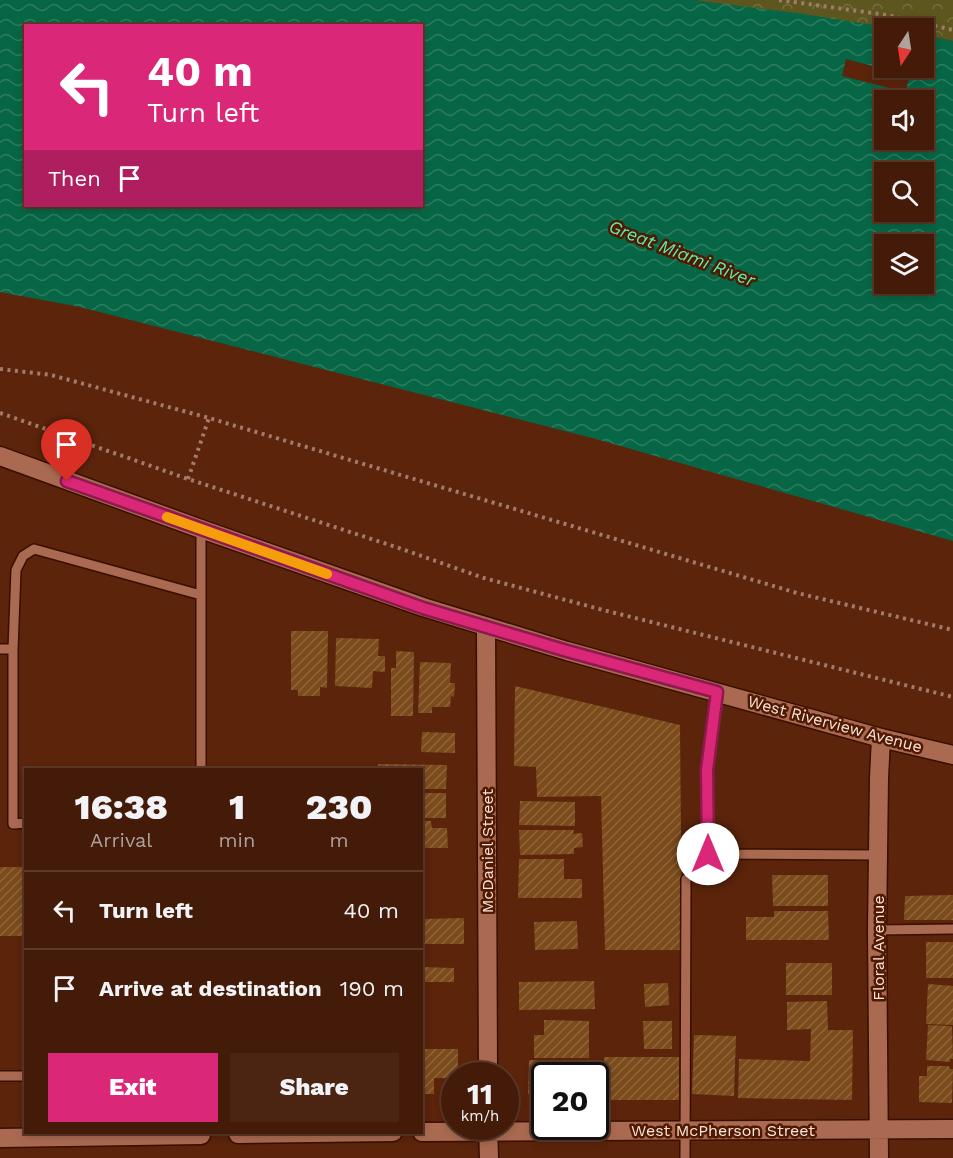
<!DOCTYPE html>
<html lang="en">
<head>
<meta charset="utf-8">
<style>
	body { margin:0; font-family:"Work Sans",sans-serif; background:#4b2412; color:#f1f3f6; height:100vh; display:flex; flex-direction:column; font-size:22px; white-space:nowrap }
	* { box-sizing:border-box; margin:0 }
	p { font-size:20px; color:#afa19c }
	.icon { flex:none; width:33px; height:33px; fill:none; stroke:currentColor; stroke-width:2; stroke-linecap:round; stroke-linejoin:round }
	.map { position:relative; flex:1; overflow:hidden }
	.details { position:absolute; left:24px; top:768px; width:399px; height:366px; display:flex; flex-direction:column; background:#441b08; border-radius:0px; box-shadow:0 3px 9px #0003,0 0 0 2px #5c3929 }
	.details>* { flex:none }
	.banner { position:absolute; left:24px; top:24px; width:399px; height:183px; border-radius:0px; box-shadow:0 3px 9px #0003,0 0 0 2px #5c3929; background:#db2777; color:#fff; overflow:hidden }
	.needle { width:39px; rotate:192deg }
	.tools { position:absolute; left:874px; top:18px; display:grid; gap:12px }
	.tools a { display:grid; place-items:center; width:60px; height:60px; border-radius:0px; background:#441b08; box-shadow:0 3px 9px #0003,0 0 0 2px #5c3929; font-size:30px }
	.speed { position:absolute; left:441px; top:1062px; display:flex; gap:12px; font-size:30px; font-weight:700; text-align:center }
	.speed>* { display:grid; place-content:center; width:78px; height:78px; border-radius:50%; background:#441b08; box-shadow:0 3px 9px #0003,0 0 0 2px #5c3929; line-height:1 }
	.speed small { font-size:15px; font-weight:400 }
	.speed .limit { border:3px solid #111; border-radius:9px; background:#fff; color:#111 }
	.pin { position:absolute; display:grid; place-items:center; width:51px; height:51px; color:#fff; margin:-62px -26px; border-radius:50% 50% 50% 0; rotate:-45deg; box-shadow:0 0 6px #0007 }
	.pin .icon { rotate:45deg }
	.me { position:absolute; width:66px; margin:-33px; rotate:0deg; stroke-linejoin:round; filter:drop-shadow(0 0 4px #0008) }
	.turn { display:flex; align-items:center; gap:21px; height:126px; padding:0 24px; font-size:27px }
	.turn .icon { width:78px; height:78px; stroke-width:2.5 }
	.turn b { display:block; font-size:42px; line-height:51px }
	.then { display:flex; align-items:center; height:57px; padding:0 24px; background:#0003; gap:12px; font-size:22px }
	.eta { display:flex; justify-content:space-evenly; align-items:center; height:102px; text-align:center }
	.eta b { font-size:36px; font-weight:800; line-height:42px }
	.cta { display:flex; gap:12px; margin-top:auto; padding:12px 24px }
	.cta a { flex:1; height:69px; border-radius:0px; background:#db2777; color:#fff; font-size:24px; font-weight:800; line-height:69px; text-align:center }
	.cta a+a { background:#4b2412; color:#f1f3f6 }
	ul { padding:0; list-style:none }
	li { display:flex; align-items:center; gap:18px; height:78px; padding:0 24px; border-top:2px solid #5c3929 }
	li div { flex:1 }
	li b { display:block; font-size:22px }
	li em { font-style:normal }
	.map>svg:first-child { display:block }
	.forest { fill:url(#forest-crowns) }
	.water { fill:url(#water-waves); fill-rule:evenodd }
	.pier { fill:#5b240b }
	.building { fill:url(#building-hatch) }
	.lines { fill:none; stroke-linecap:round; stroke-linejoin:round }
	.lane-casing { stroke:#390f00; stroke-width:12 }
	.street-casing { stroke:#390f00; stroke-width:21 }
	.secondary-casing { stroke:#390f00; stroke-width:21 }
	.path { stroke:#a37b6a; stroke-width:4; stroke-dasharray:3 4.5; stroke-linecap:butt }
	.lane { stroke:#aa6a51; stroke-width:9 }
	.street { stroke:#aa6a51; stroke-width:18 }
	.secondary { stroke:#aa6a51; stroke-width:18 }
	.route-casing { stroke:#8e194d; stroke-width:15 }
	.route { stroke:#db2777; stroke-width:10 }
	.slow { stroke:#f59e0b; stroke-width:10 }
	.labels { text-anchor:middle; dominant-baseline:central; stroke-width:5; stroke-linejoin:round; paint-order:stroke }
	.street-label { font-size:16px; fill:#fae4dc; stroke:#501900 }
	.water-label { font-size:18px; font-style:italic; fill:#5becaf; stroke:#501900 }
</style>
</head>
<body>
<div class="map">
<svg width="953" height="1158" viewBox="0 0 953 1158">
	<defs>
		<pattern id="forest-crowns" width="20" height="18" patternUnits="userSpaceOnUse" patternTransform="scale(1.5)"><rect width="20" height="18" fill="#5d561f"/><path d="M2 6a3 3 0 1 1 6 0M12 15a3 3 0 1 1 6 0" fill="none" stroke="#756e3f"/></pattern>
		<pattern id="water-waves" width="16" height="10" patternUnits="userSpaceOnUse" patternTransform="scale(1.5)"><rect width="16" height="10" fill="#076645"/><path d="M0 5q4-4 8 0t8 0" fill="none" stroke="#2c7c5f"/></pattern>
		<pattern id="building-hatch" width="6" height="6" patternUnits="userSpaceOnUse" patternTransform="scale(1.5)"><rect width="6" height="6" fill="#7b4b1b"/><path d="M-1 1l2-2M0 6l6-6M5 7l2-2" fill="none" stroke="#8f653c"/></pattern>
	</defs>
	<rect width="100%" height="100%" fill="#5b240b"/>
	<path class="forest" d="M693,0H953V41L924,35V28H893Z"/>
	<path class="water" d="M0,0H693L797,13L893,28H885V68H924V35L953,41V541L596,439L80,307L0,292ZM26,26H422V206H26ZM885,100H924V140H885ZM885,172H924V212H885ZM885,244H924V284H885Z"/>
	<path class="pier" d="M846,59L910,76L905,92L842,76Z"/>
	<path class="building" d="M291,631H328L327,688L320,687V696H298V690H291Z
		M336,638L379,639L378,656H385V672L373,671L372,688L335,686Z
		M396,651L414,652L413,716H391V668H396Z
		M420,662L451,663L450,683H455L454,697L451,696L450,707H432V713H418Z
		M515,686L680,725L682,950H605L601,796L537,797L536,767L514,766Z
		M422,732L455,733V753L421,752Z
		M378,764L447,765L446,789H422V770H378Z
		M224,767H251V770H222Z
		M422,793H446V818H422Z
		M520,801L575,802V826L519,825Z
		M422,821H431L432,828H447L448,848H422Z
		M519,830H574L573,834L582,833L583,847L574,848V854L520,855Z
		M519,859H564V879H582V898H518Z
		M0,867H26V936H0Z
		M772,875H828V906H773Z
		M953,895V920H904L905,896Z
		M774,911H828L829,940H746V917H774Z
		M464,918V944H422V919Z
		M577,921L578,949L535,950L534,922Z
		M926,942H953V978H926Z
		M786,963H832V995H786Z
		M422,967L454,968V982H422Z
		M594,981L595,1009L519,1010V982Z
		M668,983L669,1005L645,1007L644,984Z
		M928,984L953,986V1025L926,1024Z
		M827,1001L828,1030H853L852,1100L738,1098L739,1059L810,1061L811,1029L787,1030V1002Z
		M544,1020L589,1021V1058H534V1035H544Z
		M643,1021H672V1049H644Z
		M928,1025L952,1026L953,1059H950V1062L926,1060Z
		M694,1035L736,1036L734,1096L692,1094Z
		M422,1049H458V1076H454V1078H434V1094H422Z
		M604,1057H679V1100H605Z
		M529,1060L595,1063L594,1076H544V1094H528Z
		M927,1066H949L950,1069H953L952,1103L919,1102V1076H927Z"/>
	<g class="lines">
		<g class="lane-casing">
			<path id="lane" d="M201,529V770
				M0,649H13
				M717,692L707,770V854L878,855
				M26,823L13,824V649L16,570L23,556L34,549L201,595
				M877,930L953,929
				M0,1076H26
				M685,1158L686,879"/>
		</g>
		<g class="street-casing">
			<path id="street" d="M486,627L488,1076
				M488,1126L489,1158
				M422,1132L953,1129
				M238,1134L393,1132
				M0,1138L201,1135
				M879,1158L877,930L879,778L881,738"/>
		</g>
		<g class="secondary-casing">
			<path id="secondary" d="M0,456L201,529L423,607L567,651L881,738L953,755"/>
		</g>
		<path class="path" d="M779,0L887,15L953,30
			M0,369L51,375L209,418L797,593L953,630
			M0,413L188,479L402,549L484,578L603,610L953,697
			M188,479L209,418"/>
		<use href="#lane" class="lane"/>
		<use href="#street" class="street"/>
		<use href="#secondary" class="secondary"/>
	</g>
	<g class="lines">
		<g class="route-casing">
			<path id="route" d="M67,481L423,608L567,651L717,692L707,770L708,854"/>
		</g>
		<use href="#route" class="route"/>
		<path class="slow" d="M167,517L327,574"/>
	</g>
	<g class="labels">
		<g class="street-label">
			<text transform="translate(835 724) rotate(15)">West Riverview Avenue</text>
			<text transform="translate(487 851) rotate(-90)">McDaniel Street</text>
			<text transform="translate(878 948) rotate(-90)">Floral Avenue</text>
			<text x="723" y="1130">West McPherson Street</text>
		</g>
		<g class="water-label">
			<text transform="translate(682 253) rotate(21)">Great Miami River</text>
		</g>
	</g>
</svg>
<div class="tools">
<a><svg class="needle" viewBox="-14 -14 28 28"><path d="M0-13l5 13h-10z" fill="#e53935"/><path d="M0 13l5-13h-10z" fill="#afa19c"/></svg></a>
<a><svg class="icon" aria-label="sound" viewBox="0 0 24 24"><path d="M4 9h4l5-4v14l-5-4H4zM17 9q2 3 0 6"/></svg></a>
<a><svg class="icon" aria-label="search" viewBox="0 0 24 24"><circle cx="10" cy="10" r="6"/><path d="M15 15l6 6"/></svg></a>
<a><svg class="icon" aria-label="layers" viewBox="0 0 24 24"><path d="M12 4l9 5-9 5-9-5zM3 14l9 5 9-5"/></svg></a>
</div>
<div class="speed"><div>11<small>km/h</small></div><div class="limit">20</div></div>
<div class="pin" style="left:67px;top:481px;background:#d93025"><svg class="icon" aria-label="arrive" viewBox="0 0 24 24"><path d="M6 21V4h12l-3 4 3 4H6"/></svg></div>
<svg class="me" style="left:708px;top:854px" viewBox="-20 -20 40 40"><circle r="19" fill="#fff"/><path d="M0-13L10 11 0 6-10 11z" fill="#db2777"/></svg>
<div class="banner">
<div class="turn"><svg class="icon" aria-label="left" viewBox="0 0 24 24"><path d="M17 20v-9H6M10 6l-5 5 5 5"/></svg><div><b>40 m</b>Turn left</div></div>
<div class="then">Then<svg class="icon" aria-label="arrive" viewBox="0 0 24 24"><path d="M6 21V4h12l-3 4 3 4H6"/></svg></div>
</div>
<section class="details">
<div class="eta">
<div><b>16:38</b><p>Arrival</p></div>
<div><b>1</b><p>min</p></div>
<div><b>230</b><p>m</p></div>
</div>
<ul>
<li><svg class="icon" aria-label="left" viewBox="0 0 24 24"><path d="M17 20v-9H6M10 6l-5 5 5 5"/></svg><div><b>Turn left</b></div><em>40 m</em></li>
<li><svg class="icon" aria-label="arrive" viewBox="0 0 24 24"><path d="M6 21V4h12l-3 4 3 4H6"/></svg><div><b>Arrive at destination</b></div><em>190 m</em></li>
</ul>
<div class="cta"><a>Exit</a><a>Share</a></div>
</section>
</div>
</body>
</html>
